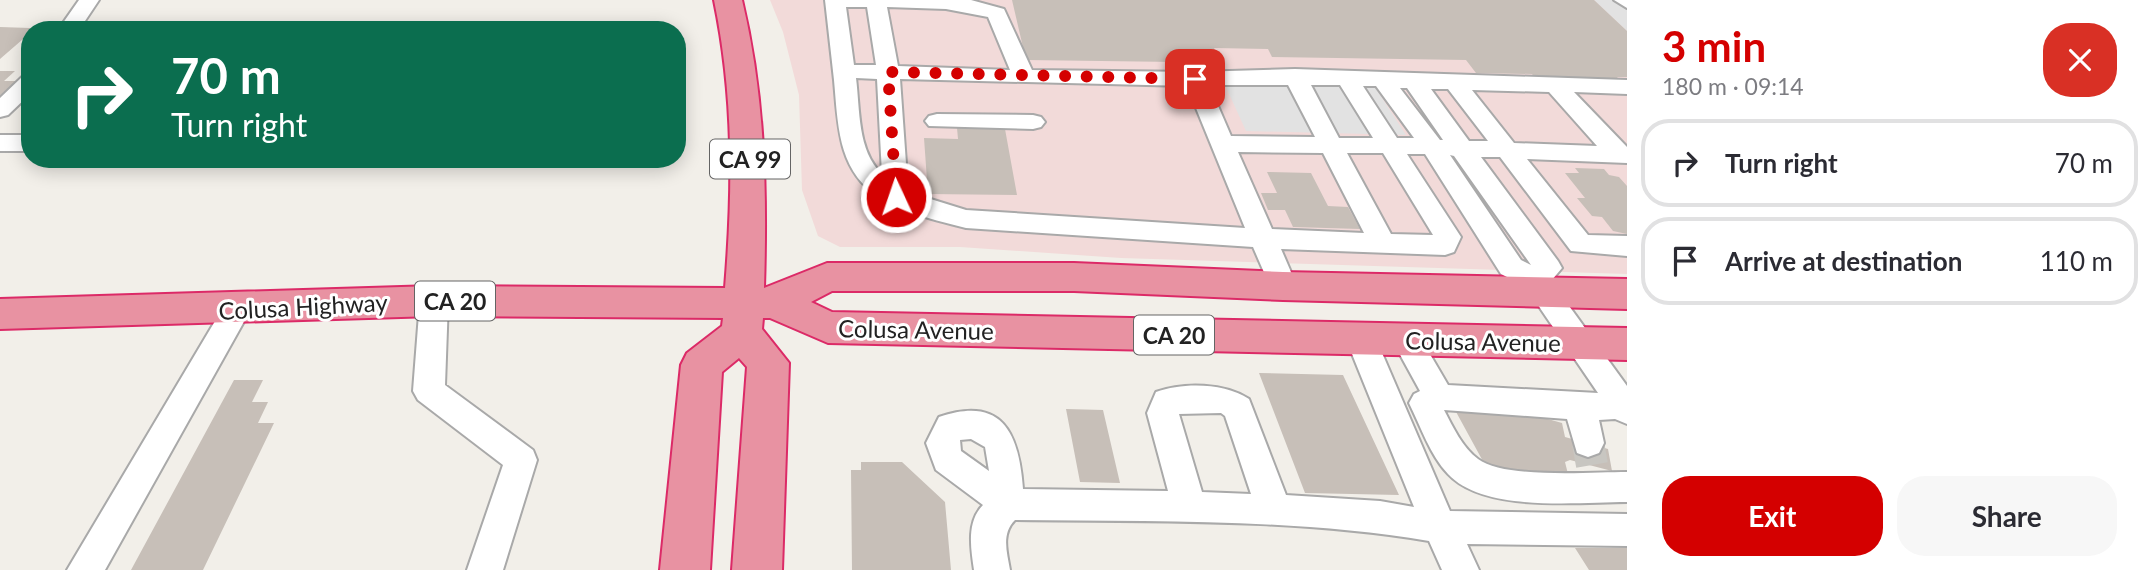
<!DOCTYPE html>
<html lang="en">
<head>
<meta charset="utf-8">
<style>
	body { margin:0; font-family:Lato,sans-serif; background:#f7f7f7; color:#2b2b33; height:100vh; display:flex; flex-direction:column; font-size:26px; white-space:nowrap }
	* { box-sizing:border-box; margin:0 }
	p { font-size:23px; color:#7c7c81 }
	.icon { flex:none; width:38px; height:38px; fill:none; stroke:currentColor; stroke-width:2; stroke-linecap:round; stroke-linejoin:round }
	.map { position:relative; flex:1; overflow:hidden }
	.panel { display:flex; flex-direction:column; background:#fff; width:525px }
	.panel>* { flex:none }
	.banner { position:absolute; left:21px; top:21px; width:665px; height:147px; border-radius:28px; box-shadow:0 4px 18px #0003; background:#0b6e4f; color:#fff; overflow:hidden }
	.pin { position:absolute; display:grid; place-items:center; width:60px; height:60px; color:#fff; margin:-30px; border-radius:14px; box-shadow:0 4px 10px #0006 }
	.me { position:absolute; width:77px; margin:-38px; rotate:357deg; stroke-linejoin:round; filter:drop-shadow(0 0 5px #0008) }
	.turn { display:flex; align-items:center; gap:24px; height:147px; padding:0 35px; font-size:32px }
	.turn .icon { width:91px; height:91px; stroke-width:2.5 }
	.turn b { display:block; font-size:49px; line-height:60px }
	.round { display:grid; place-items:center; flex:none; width:74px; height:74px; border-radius:28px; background:#f7f7f7 }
	.overview { display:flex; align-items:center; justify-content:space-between; height:119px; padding:0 35px }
	h1 { font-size:42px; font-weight:700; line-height:52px; color:#d40000 }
	.button { display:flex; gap:14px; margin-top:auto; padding:14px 35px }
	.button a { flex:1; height:80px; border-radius:28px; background:#d40000; color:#fff; font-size:28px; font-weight:700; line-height:80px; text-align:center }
	.button a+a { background:#f7f7f7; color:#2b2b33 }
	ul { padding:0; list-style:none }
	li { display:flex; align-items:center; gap:21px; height:88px; margin:0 14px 10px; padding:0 21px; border:4px solid #e1e1e2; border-radius:28px }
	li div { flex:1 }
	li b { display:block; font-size:26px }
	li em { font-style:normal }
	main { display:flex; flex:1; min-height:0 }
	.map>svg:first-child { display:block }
	.commercial { fill:#f2dad9 }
	.parking { fill:#e2e2e2 }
	.building { fill:#c7bfb8 }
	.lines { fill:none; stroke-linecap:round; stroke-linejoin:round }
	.minor-tunnel { stroke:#c8c6c1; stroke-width:32; stroke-dasharray:32 16; stroke-linecap:butt }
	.minor-casing { stroke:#a9a9a9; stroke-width:4 }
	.highway-casing { stroke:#dc2a67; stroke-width:4 }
	.minor { fill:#fff; fill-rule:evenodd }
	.highway { fill:#e892a2; fill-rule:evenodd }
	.route { stroke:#d40000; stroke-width:12; stroke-dasharray:0 21.6 }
	.labels { text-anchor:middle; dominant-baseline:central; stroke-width:6; stroke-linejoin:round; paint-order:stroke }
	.shield { fill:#fff; stroke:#646464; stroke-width:2 }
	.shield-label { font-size:23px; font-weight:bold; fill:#222 }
	.street-label { font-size:24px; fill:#222; stroke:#fff }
</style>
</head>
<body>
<main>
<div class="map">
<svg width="1627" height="570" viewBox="0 0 1627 570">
	<rect width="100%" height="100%" fill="#f2efe9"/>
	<path class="commercial" d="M770,0H1627V274L1121,258L960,247H840L818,236L802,190L799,95L783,32Z"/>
	<path class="parking" d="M1594,0H1627V31Z
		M1225,85L1375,87L1406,135L1246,131Z"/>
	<path class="building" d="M1012,0H1594L1627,31V77H1617L1621,82L1538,81L1532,74L1476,73L1466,60L1272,57L1268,49L1214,48L1218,56L1173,55L1176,62L1026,60Z
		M0,27L30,28V33L0,59Z
		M0,71H15L4,81H23L0,102Z
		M957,128L1005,129L1017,195L928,194L924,138L958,139Z
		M1575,168L1604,169L1609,175L1619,177L1627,186V234L1613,231L1602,217L1592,216L1577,198H1585L1565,173H1579Z
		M1267,172L1311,173L1328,206L1348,207L1360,229L1293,227L1285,210H1268L1261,193H1277Z
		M1259,373L1343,375L1399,495L1305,493Z
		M234,380H263L252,402H268L258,423H274L203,570H131Z
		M1066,409L1103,410L1120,483L1080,482Z
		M1455,410L1523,412L1562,423L1565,437L1608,449L1612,471L1570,460L1565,462L1568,474L1491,476Z
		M861,462H902L945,502L951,570H852L851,470H861Z
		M1575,548H1627V570H1589Z"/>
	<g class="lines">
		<path class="minor-tunnel" d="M1588,443L1592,465"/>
		<g class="minor-casing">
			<path id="minor" d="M79,0H99L79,30H58Z
				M825,0H971L1004,9L1032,70L1195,72L1295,69L1627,80V94L1574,92L1627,147V163L1527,159L1588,235L1627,236V256L1571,251L1500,157H1481L1558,261L1562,268L1551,281L1627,386V424L1615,419L1599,420L1604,443L1599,453L1588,457L1577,453L1567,419L1444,410C1453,427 1462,447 1478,459C1504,479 1592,472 1627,472V502C1578,502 1484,513 1448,474C1430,455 1421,427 1409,403L1414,394L1420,391L1392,340L1397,332L1407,328L1417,332L1448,385L1598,393L1525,286L1501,274L1425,154H1407L1461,237L1454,252L1445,255L1281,249L1297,286L1293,293L1283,296L1273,293L1253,247L966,228C935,220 903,213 876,195C837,168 838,122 834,80C831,53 828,26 825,0ZM846,7H867L876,65H854ZM887,7L946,9L988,17L1010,70L898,66ZM856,78L877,79L882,174C857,151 860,109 856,78ZM900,79L1187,86L1245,228L966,210L908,192ZM1209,85H1288L1315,137L1231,136ZM1311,85H1340L1373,138H1339ZM1363,86H1376L1414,138H1397ZM1400,88H1407L1443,140H1440ZM1431,89H1448L1488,141H1469ZM1472,90L1549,92L1597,146L1514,143ZM1238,152L1323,153L1364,233L1272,229ZM1347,153H1383L1433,235L1391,234ZM1450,155L1454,156L1531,265L1521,260Z
				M1614,0H1627V8Z
				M30,75V94L8,115L0,117V98L22,77Z
				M937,114L1033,115L1041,117L1045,122L1041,127L1033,129L929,126L925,121L929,116Z
				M0,135H30V151H0Z
				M434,290L444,293L448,301L445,385L533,450L537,460L503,570H467L503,465L418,400L413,391L420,301L424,293Z
				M237,298L247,301L251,309L105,570H67L227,301Z
				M1361,327L1371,331L1376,339L1450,511L1627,514V546L1467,544L1479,570H1442L1429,541C1293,518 1153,522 1015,520C1001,534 1007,552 1010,570H974C971,549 966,522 983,505L936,470L926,443L939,417C1003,395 1019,434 1023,489L1168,491L1147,413L1156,392C1184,382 1225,383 1249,399L1286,495L1380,501L1414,507L1346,339L1351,331ZM1221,413L1225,416L1251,494L1202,492L1179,414ZM971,439L985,447L989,471L961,451L960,440Z"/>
		</g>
		<g class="highway-casing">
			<path id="highway" d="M714,0H742C765,96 767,190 764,288L827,263H1074L1283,272L1627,279V309L1283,300L1074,291H832L811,302L832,312L1627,328V360L828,343L770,318H763L762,329L789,363L782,570H732L747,367L739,358L722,372L710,570H660L681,365L687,353L722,326L723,318L434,316L0,329V299L434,286L725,288C733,190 734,96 714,0Z"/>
		</g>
		<use href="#minor" class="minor"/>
		<use href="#highway" class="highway"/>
	</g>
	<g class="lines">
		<path class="route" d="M896,197L888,72L1195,79"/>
	</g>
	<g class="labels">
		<g class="shield">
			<rect x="710" y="139.5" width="80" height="39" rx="5"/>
			<rect x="415" y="281.5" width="80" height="39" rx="5"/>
			<rect x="1134" y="315.5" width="80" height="39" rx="5"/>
		</g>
		<g class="shield-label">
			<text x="750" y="159">CA 99</text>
			<text x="455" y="301">CA 20</text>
			<text x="1174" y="335">CA 20</text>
		</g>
		<g class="street-label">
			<text transform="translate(303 306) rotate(-3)">Colusa Highway</text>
			<text transform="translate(916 329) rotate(1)">Colusa Avenue</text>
			<text transform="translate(1483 341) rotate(1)">Colusa Avenue</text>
		</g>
	</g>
</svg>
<div class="pin" style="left:1195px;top:79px;background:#d93025"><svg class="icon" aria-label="arrive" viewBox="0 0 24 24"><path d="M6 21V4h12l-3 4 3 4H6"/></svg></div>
<svg class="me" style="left:896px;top:197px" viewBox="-20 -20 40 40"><circle r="17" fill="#d40000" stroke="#fff" stroke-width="3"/><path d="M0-11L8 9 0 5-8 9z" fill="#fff"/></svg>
<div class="banner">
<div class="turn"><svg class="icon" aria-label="right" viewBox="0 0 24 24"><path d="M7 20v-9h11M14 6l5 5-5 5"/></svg><div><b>70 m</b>Turn right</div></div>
</div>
</div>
<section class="panel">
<div class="overview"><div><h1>3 min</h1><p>180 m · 09:14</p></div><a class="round" style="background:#d93025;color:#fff"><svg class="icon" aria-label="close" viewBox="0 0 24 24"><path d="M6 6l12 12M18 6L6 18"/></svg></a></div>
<ul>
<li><svg class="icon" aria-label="right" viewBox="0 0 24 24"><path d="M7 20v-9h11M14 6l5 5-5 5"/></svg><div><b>Turn right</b></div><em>70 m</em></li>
<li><svg class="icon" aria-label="arrive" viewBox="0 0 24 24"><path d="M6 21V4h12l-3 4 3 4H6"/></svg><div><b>Arrive at destination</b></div><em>110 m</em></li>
</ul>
<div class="button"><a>Exit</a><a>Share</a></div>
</section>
</main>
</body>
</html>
